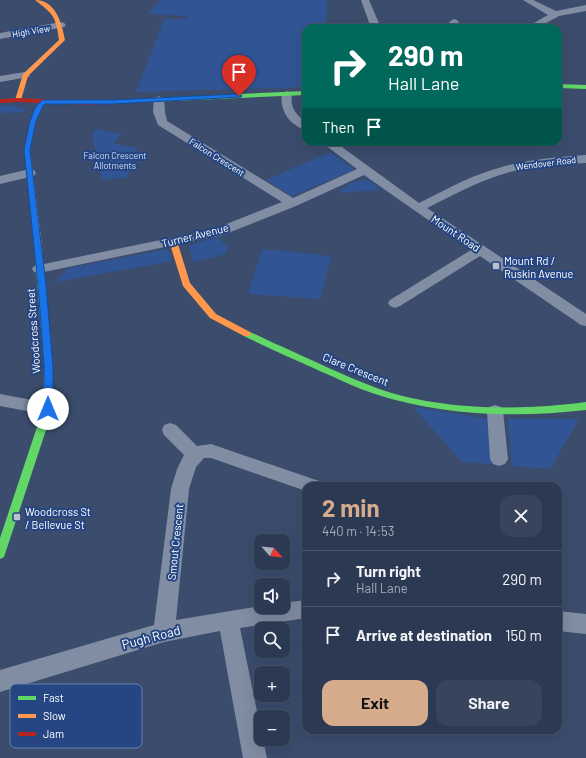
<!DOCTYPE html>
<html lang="en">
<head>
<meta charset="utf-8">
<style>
	body { margin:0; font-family:Barlow,sans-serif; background:#38445c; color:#f1f3f6; height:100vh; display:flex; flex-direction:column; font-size:15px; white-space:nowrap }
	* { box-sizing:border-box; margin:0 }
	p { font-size:13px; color:#a6acb8 }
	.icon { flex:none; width:22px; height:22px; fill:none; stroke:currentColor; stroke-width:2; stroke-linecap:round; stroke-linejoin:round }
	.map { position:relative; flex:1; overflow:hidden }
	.drawer { position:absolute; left:302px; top:482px; width:260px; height:252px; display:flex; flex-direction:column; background:#2c3952; border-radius:12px; box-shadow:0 4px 16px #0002,0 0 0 1px #485369 }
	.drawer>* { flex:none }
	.guide { position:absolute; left:302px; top:24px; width:260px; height:122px; border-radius:12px; box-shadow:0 4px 16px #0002,0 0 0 1px #485369; background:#00695c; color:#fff; overflow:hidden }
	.needle { width:26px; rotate:117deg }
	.controls { position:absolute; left:254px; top:534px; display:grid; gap:8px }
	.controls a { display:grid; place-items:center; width:36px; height:36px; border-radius:8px; background:#2c3952; box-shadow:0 4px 16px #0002,0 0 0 1px #485369; font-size:20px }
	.pin { position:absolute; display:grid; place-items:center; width:34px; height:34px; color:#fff; margin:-41px -17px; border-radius:50% 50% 50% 0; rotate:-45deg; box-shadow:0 0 4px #0007 }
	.pin .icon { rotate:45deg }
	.me { position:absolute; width:44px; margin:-22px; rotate:0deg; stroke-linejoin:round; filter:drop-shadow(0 0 3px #0008) }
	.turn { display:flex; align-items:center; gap:14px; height:84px; padding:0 20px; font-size:18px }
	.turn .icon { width:52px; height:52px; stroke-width:2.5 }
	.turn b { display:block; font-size:28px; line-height:34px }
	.then { display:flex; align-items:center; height:38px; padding:0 20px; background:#0003; gap:8px; font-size:15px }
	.round { display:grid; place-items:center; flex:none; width:42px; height:42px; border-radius:12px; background:#38445c }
	.summary { display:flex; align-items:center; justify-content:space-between; height:68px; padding:0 20px }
	h1 { font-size:24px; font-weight:700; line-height:30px; color:#d6ab8b }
	.action { display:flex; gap:8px; margin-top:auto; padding:8px 20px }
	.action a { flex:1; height:46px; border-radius:12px; background:#d6ab8b; color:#111; font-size:16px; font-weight:700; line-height:46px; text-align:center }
	.action a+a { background:#38445c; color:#f1f3f6 }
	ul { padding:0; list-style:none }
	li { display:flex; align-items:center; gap:12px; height:56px; padding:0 20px; border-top:1px solid #485369 }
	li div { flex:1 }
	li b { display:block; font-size:15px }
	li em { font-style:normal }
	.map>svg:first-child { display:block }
	.green { fill:#315594 }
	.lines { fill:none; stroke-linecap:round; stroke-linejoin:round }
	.street { fill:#818da3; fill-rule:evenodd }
	.fast { fill:#63d668; fill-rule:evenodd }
	.slow { fill:#ff974d; fill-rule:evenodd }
	.jam { fill:#b3261e; fill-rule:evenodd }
	.route { fill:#1a73e8; stroke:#114b97 }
	.poi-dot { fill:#bac0cc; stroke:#254683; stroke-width:1.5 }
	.labels { text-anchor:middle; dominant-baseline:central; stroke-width:4; stroke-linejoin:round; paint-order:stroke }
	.far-street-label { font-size:9px; fill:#fff; stroke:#254683 }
	.far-park-label { font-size:9px; fill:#d1dff6; stroke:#254683 }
	.street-label { font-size:11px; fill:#fff; stroke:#254683 }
	.poi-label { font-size:11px; fill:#fff; stroke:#254683; text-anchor:start }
	.near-street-label { font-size:13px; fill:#fff; stroke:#254683 }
	.key { fill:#254683; stroke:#667ea8; stroke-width:1 }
	.key-label { font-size:11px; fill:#fff }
</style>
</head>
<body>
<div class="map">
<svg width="586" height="758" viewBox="0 0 586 758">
	<rect width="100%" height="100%" fill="#3b4c6d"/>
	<path class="green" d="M160,0H327L326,28H306V87L136,92L164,19H186L188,16L148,14Z
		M0,105L21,107L27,112L0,113Z
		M95,129L121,134L113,143L138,148L135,152L128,177L102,180L92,136Z
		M331,152L354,170L292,196L266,180Z
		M363,180L370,181L380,190L337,193L353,182Z
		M218,237L228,248L225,254L193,262L189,246L197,243Z
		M168,249L172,261L55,282L69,268Z
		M262,249L331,256L320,299L248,294Z
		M413,407L489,419L492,464L462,462Z
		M508,419H579L550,469L512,466Z"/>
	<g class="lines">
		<path class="street" d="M361,0H369L381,28H371Z
			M523,0H533L556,11L586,5V11L559,16L537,28H525L548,15Z
			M454,19L457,20L464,28H454L449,22Z
			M61,22L64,23L66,25L64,27L0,39V33Z
			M25,72L30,75L29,77L0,82V76Z
			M287,91L292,94C290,107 295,114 306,122V130C290,126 279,110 282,94Z
			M159,96L164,99L165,112L167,121L293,198L357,169L321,142H335L419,203C443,191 466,178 492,170C522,160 554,157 586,155V163C557,164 528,166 500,175C475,183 451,196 427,208L586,314V326L581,325L480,256L400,306L395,308L390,306L388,303L390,300L471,250L364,175L296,206L223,235L39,273L34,272L32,269L34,266L39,265L214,229L282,202L158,125L153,112L154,99Z
			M30,169L34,170L36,173L34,176L0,184V176Z
			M0,394L48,403L54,405L56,409L54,413L48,415L0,406Z
			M495,405L501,407L503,411L508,459L505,464L499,466L493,464L490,459L487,411L489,407Z
			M170,423L176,425L197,446L211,444L319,481L322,486H306V491L211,458H204L196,467L189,489L176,620L261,606L283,607V603L306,600V618L240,628L261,731V739H263L267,758H243L220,631L164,642L0,692V670L154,625L171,489L177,469L184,455L164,435L162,430L164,425Z
			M558,611L586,614V634L558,631Z"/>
		<path class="fast" d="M558,84L586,85V89L558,88Z
			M306,91V95L152,102L149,100L152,98Z
			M35,244H38L42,246L52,366L53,409L5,554L4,557L0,559V538L43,409L44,366L34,246Z
			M247,331C259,335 271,342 283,347C312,360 340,374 369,385C433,411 519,411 586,402V410C516,418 442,416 375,394C356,388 339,379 322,372C296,360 270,349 244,336L243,334L244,332Z"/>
		<path class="slow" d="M35,0C56,0 62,24 65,40L28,76L21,100L18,102L15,100L23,74L59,40C56,16 53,14 35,0Z
			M40,101L45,102L36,121L30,149L42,246L38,248L34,246L24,149L30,121Z
			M170,239H173L177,241L190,283L216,314L250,332L251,334L250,336H244L210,318L183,286L169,241Z"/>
		<path class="jam" d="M18,98L86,101L152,98L155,100L152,102L86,105L18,102L0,103V99Z"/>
	</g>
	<path class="route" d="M239,94L242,96L241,97L112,104H44L36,121L30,150L46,285L53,366V409L52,411H45L44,409V366L38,285L24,150L30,121L35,108L42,100H112Z"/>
	<g class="poi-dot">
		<rect x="492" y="262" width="8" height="8" rx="2"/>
		<rect x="13" y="513" width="8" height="8" rx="2"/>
	</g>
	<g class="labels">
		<g class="far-street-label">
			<text transform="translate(31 31) rotate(-10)">High View</text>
			<text transform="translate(217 157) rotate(32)">Falcon Crescent</text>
			<text transform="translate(546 163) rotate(-7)">Wendover Road</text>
		</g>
		<g class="far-park-label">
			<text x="115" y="155">Falcon Crescent<tspan x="115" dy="10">Allotments</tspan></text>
		</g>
		<g class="street-label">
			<text transform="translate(456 233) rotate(34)">Mount Road</text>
			<text transform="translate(195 235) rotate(-14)">Turner Avenue</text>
			<text transform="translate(33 331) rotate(-94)">Woodcross Street</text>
			<text transform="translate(356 369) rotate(22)">Clare Crescent</text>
			<text transform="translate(175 542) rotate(-84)">Smout Crescent</text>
		</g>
		<g class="poi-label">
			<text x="504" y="260">Mount Rd /<tspan x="504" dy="13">Ruskin Avenue</tspan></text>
			<text x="25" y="511">Woodcross St<tspan x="25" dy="13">/ Bellevue St</tspan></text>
		</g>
		<g class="near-street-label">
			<text transform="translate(151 637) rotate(-15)">Pugh Road</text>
		</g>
	</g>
	<rect x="10" y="684" width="132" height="64" rx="6" class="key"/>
	<rect x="18" y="696" width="18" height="4" fill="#63d668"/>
	<rect x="18" y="714" width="18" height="4" fill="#ff974d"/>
	<rect x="18" y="732" width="18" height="4" fill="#b3261e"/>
	<g class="key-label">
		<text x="43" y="702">Fast</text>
		<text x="43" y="720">Slow</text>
		<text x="43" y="738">Jam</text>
	</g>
</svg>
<div class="controls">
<a><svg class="needle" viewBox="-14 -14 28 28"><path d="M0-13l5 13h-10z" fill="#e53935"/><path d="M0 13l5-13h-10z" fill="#a6acb8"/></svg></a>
<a><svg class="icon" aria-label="sound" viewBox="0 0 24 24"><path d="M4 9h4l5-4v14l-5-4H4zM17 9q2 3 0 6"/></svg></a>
<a><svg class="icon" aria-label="search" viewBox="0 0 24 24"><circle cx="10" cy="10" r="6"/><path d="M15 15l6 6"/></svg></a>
<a>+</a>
<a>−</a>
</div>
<div class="pin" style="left:239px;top:96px;background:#d93025"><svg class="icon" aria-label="arrive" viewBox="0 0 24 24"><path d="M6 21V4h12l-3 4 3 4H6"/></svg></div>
<svg class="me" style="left:48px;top:409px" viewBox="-20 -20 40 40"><circle r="19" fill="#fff"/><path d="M0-13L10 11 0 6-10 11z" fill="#1a73e8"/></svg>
<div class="guide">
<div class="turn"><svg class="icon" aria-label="right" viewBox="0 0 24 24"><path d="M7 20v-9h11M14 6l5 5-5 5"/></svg><div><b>290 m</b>Hall Lane</div></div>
<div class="then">Then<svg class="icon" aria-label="arrive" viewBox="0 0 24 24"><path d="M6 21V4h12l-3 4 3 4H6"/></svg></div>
</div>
<section class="drawer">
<div class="summary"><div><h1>2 min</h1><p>440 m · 14:53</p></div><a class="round"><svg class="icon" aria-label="close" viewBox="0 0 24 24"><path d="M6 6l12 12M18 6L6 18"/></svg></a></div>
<ul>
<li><svg class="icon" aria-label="right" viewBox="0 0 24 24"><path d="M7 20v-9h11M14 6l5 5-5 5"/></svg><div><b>Turn right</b><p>Hall Lane</p></div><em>290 m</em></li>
<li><svg class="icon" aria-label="arrive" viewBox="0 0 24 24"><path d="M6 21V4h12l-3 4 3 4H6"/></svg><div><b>Arrive at destination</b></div><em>150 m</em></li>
</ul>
<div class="action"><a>Exit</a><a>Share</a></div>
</section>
</div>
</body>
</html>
